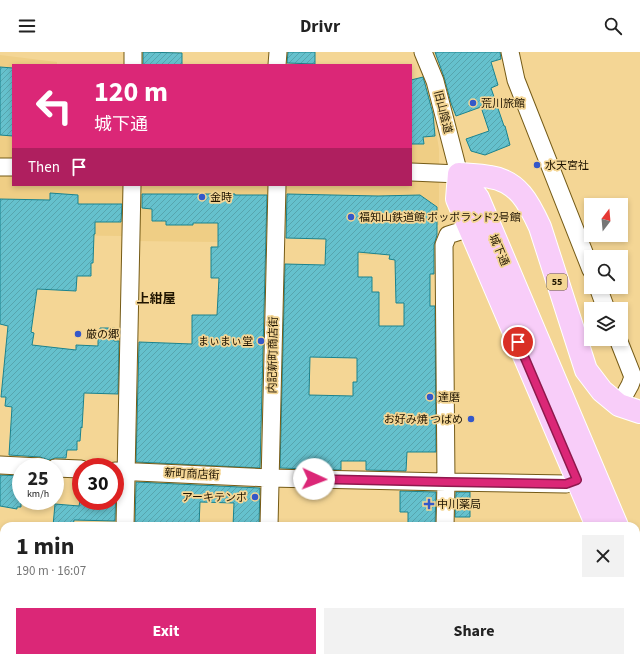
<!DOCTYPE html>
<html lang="en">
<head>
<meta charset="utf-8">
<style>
	body { margin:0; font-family:"Source Sans 3","Noto Sans JP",sans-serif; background:#f2f2f2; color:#222; height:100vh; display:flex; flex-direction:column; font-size:15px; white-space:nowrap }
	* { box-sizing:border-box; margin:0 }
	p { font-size:13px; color:#767676 }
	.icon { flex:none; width:22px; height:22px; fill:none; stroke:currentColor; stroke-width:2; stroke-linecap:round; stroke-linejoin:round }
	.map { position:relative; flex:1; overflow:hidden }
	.panel { position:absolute; left:0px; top:470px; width:640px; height:140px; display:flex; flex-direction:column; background:#fff; border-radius:12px 12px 0 0; box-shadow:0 2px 6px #0003 }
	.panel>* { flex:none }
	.guide { position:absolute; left:12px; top:12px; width:400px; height:122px; border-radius:0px; box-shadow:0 2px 6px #0003; background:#db2777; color:#fff; overflow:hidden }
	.needle { width:26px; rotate:16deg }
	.fabs { position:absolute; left:584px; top:146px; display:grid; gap:8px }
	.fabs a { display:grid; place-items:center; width:44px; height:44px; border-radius:0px; background:#fff; box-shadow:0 2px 6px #0003; font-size:20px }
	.speed { position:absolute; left:12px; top:406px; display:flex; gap:8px; font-size:20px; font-weight:700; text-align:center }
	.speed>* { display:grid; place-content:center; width:52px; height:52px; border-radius:50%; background:#fff; box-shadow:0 2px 6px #0003; line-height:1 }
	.speed small { font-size:10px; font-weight:400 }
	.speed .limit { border:6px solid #d22; background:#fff; color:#111 }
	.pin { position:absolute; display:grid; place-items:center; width:34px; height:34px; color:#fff; margin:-17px; border:2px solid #fff; border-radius:50%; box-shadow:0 1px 4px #0007 }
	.me { position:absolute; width:44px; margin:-22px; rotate:92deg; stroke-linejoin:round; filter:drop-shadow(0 0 3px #0008) }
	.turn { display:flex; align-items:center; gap:14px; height:84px; padding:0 16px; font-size:18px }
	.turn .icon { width:52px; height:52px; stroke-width:2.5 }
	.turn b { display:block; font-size:28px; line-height:34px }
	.then { display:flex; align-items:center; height:38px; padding:0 16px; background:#0003; gap:8px; font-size:15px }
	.round { display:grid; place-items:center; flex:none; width:42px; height:42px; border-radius:0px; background:#f2f2f2 }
	.headline { display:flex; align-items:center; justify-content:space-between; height:68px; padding:0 16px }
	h1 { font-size:24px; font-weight:700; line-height:30px }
	.cta { display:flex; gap:8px; margin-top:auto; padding:8px 16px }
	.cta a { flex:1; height:46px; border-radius:0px; background:#db2777; color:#fff; font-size:16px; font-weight:700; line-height:46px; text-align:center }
	.cta a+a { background:#f2f2f2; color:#222 }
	header { display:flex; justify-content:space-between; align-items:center; height:52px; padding:0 16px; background:#fff; font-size:18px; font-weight:700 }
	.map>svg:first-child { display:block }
	.built { fill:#efce85 }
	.building { fill:url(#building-hatch); stroke:#1b838e; fill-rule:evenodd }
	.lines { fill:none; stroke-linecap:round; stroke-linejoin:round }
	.minor-casing { stroke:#755b17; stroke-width:19 }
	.major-casing { stroke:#fff; stroke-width:24 }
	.minor { stroke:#fff; stroke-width:17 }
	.major { stroke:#f8cdf9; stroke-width:22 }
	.route-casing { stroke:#8e194d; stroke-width:10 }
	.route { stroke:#db2777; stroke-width:7 }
	.poi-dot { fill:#3458c9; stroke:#f4d695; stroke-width:1.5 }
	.labels { text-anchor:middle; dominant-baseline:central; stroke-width:3.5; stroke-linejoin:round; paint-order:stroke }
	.shield { fill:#f4d695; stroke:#5f4e2d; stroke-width:1 }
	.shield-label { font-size:10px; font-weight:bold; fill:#1f1400 }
	.poi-label { font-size:11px; fill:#1f1400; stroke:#f4d695; text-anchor:start }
	.street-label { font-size:11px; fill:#1f1400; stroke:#f4d695 }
	.quarter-label { font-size:13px; font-weight:bold; fill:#1f1400; stroke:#f4d695 }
</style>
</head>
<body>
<header><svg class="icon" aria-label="menu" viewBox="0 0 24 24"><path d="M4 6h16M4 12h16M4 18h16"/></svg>Drivr<svg class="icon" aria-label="search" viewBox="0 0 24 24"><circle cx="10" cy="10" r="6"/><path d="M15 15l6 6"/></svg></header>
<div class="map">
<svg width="640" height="610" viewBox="0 0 640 610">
	<defs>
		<pattern id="building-hatch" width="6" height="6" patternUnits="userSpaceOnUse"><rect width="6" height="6" fill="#65c1cd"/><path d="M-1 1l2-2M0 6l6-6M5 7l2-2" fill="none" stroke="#57a5ae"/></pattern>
	</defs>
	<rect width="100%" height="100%" fill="#f4d695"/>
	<path class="built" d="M0,3L57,10V13H13V133H411V59L433,60L439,97V173H376V203H360V188L341,172L279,171L268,176H217V190L135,189L122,184L45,183L0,192Z"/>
	<path class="building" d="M143,0L182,1V13H143Z
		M288,0H315V12L287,11Z
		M435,0H500L501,7L491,10L498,33L491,36L504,74H505L510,93L485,103L471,99L466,87L489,79L481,55L456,64L451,51L444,25Z
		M0,15L13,16V84L0,83Z
		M423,25L425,32L433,62L435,84L423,85L424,92H411V28Z
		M50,141L78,143V152H122L121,170H95V182H94L93,211H91V224H77L76,239L37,237L31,280L34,281L32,293L76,298V293L98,294V283H100V276H115L114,289H119L118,342L84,341L82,376L81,375L80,389H77V398H67L66,406H55L50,408L46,407L40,405L9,403L12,355L5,354L6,345H1L8,274L0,272V147L50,148Z
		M142,142H235V143H267L260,416L136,410L139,290L192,292V263H217L219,226H211V195H218V171H193V173H166V169H152V157L142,156Z
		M287,142L378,144L420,143L437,155V183L434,193V222H430V254H435L436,400H407L406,419L366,418V409H341V418L280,416L285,212L325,213L326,187L286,186ZM358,200L390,203L389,207L395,208L396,251H404V274H379V240H372V225H358ZM310,305L357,306V330H353V344L309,343Z
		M0,423L21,424V455H17V457L0,454Z
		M115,429H116L115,469L74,468L73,474H53L55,452L79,454L80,449H115Z
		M136,430L260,436L259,474H233L234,451L200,450L199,474L153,472V474H135Z
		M400,439L436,440L435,474H408V460H400Z
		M456,440H470V465H455Z"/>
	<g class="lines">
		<g class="minor-casing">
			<path id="minor" d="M510,0L516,28L591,218
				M133,13V0
				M277,13L278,0
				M0,115H13
				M411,120L459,122L435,29L423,0
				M598,235L606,257
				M618,287L633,325L630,333L619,353
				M0,413L40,415
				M55,416L81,417
				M115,419L270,426L446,430L566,432L589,425
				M125,474L132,133
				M269,474L277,133
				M445,474L446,430L444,193L448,183L470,176
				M123,610V606
				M268,610V606
				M443,610V606"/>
		</g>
		<g class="major-casing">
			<path id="major" d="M459,122L478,146L617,474
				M459,122L457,147L597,474
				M459,122C469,123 479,123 490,125C518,129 529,151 540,175L586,318L602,339L619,353L640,360
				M636,524L640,536
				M626,606V610"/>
		</g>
		<use href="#minor" class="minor"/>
		<use href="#major" class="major"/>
	</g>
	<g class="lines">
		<g class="route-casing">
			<path id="route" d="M314,427L446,430L566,432L577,428L518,290"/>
		</g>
		<use href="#route" class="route"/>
	</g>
	<g class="poi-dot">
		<circle cx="473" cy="51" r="4"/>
		<circle cx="537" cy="113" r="4"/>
		<circle cx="202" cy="145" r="4"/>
		<circle cx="351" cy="165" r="4"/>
		<circle cx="78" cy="282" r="4"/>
		<circle cx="261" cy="289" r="4"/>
		<circle cx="430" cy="345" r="4"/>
		<circle cx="471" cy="367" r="4"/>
		<circle cx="255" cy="445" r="4"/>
		<path d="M427 446h4v4h4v4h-4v4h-4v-4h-4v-4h4z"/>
	</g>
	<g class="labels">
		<rect class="shield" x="547" y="222" width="20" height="16" rx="3"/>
		<g class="shield-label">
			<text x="557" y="230">55</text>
		</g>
		<g class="poi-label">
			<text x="481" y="51">荒川旅館</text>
			<text x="545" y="113">水天宮社</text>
			<text x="210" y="145">金時</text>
			<text x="359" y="165">福知山鉄道館 ポッポランド2号館</text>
			<text x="86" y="282">厳の郷</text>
			<text x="253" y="289" text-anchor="end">まぃまぃ堂</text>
			<text x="438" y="345">達磨</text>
			<text x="463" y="367" text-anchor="end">お好み焼 つばめ</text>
			<text x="247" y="445" text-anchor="end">アーキテンポ</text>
			<text x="437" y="452">中川薬局</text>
		</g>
		<g class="street-label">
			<text transform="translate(443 60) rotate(76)">旧山陰道</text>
			<text transform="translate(499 198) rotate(67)">城下通</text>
			<text transform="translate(273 303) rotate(-89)">内記新町商店街</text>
			<text transform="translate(192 422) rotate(3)">新町商店街</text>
		</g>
		<g class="quarter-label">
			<text x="156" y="247">上紺屋</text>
		</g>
	</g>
</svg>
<div class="fabs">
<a><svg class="needle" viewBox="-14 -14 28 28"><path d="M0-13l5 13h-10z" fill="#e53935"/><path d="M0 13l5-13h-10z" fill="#767676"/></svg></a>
<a><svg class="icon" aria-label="search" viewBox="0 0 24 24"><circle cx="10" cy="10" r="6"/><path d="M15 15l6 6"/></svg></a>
<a><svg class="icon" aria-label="layers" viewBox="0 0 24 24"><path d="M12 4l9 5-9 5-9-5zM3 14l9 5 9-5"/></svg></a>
</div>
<div class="speed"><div>25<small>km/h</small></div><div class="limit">30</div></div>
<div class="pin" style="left:518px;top:290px;background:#d93025"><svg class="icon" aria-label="arrive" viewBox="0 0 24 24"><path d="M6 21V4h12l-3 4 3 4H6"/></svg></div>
<svg class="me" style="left:314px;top:427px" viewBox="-20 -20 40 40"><circle r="19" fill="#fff"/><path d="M0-13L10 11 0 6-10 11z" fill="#db2777"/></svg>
<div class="guide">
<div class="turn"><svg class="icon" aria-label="left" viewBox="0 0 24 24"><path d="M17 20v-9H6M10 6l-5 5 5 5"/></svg><div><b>120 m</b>城下通</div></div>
<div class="then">Then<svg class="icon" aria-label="arrive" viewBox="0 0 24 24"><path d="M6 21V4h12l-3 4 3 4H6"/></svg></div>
</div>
<section class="panel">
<div class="headline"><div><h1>1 min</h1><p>190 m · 16:07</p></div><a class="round"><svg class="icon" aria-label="close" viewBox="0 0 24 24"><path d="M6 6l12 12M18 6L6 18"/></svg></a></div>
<div class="cta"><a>Exit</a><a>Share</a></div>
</section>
</div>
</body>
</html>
